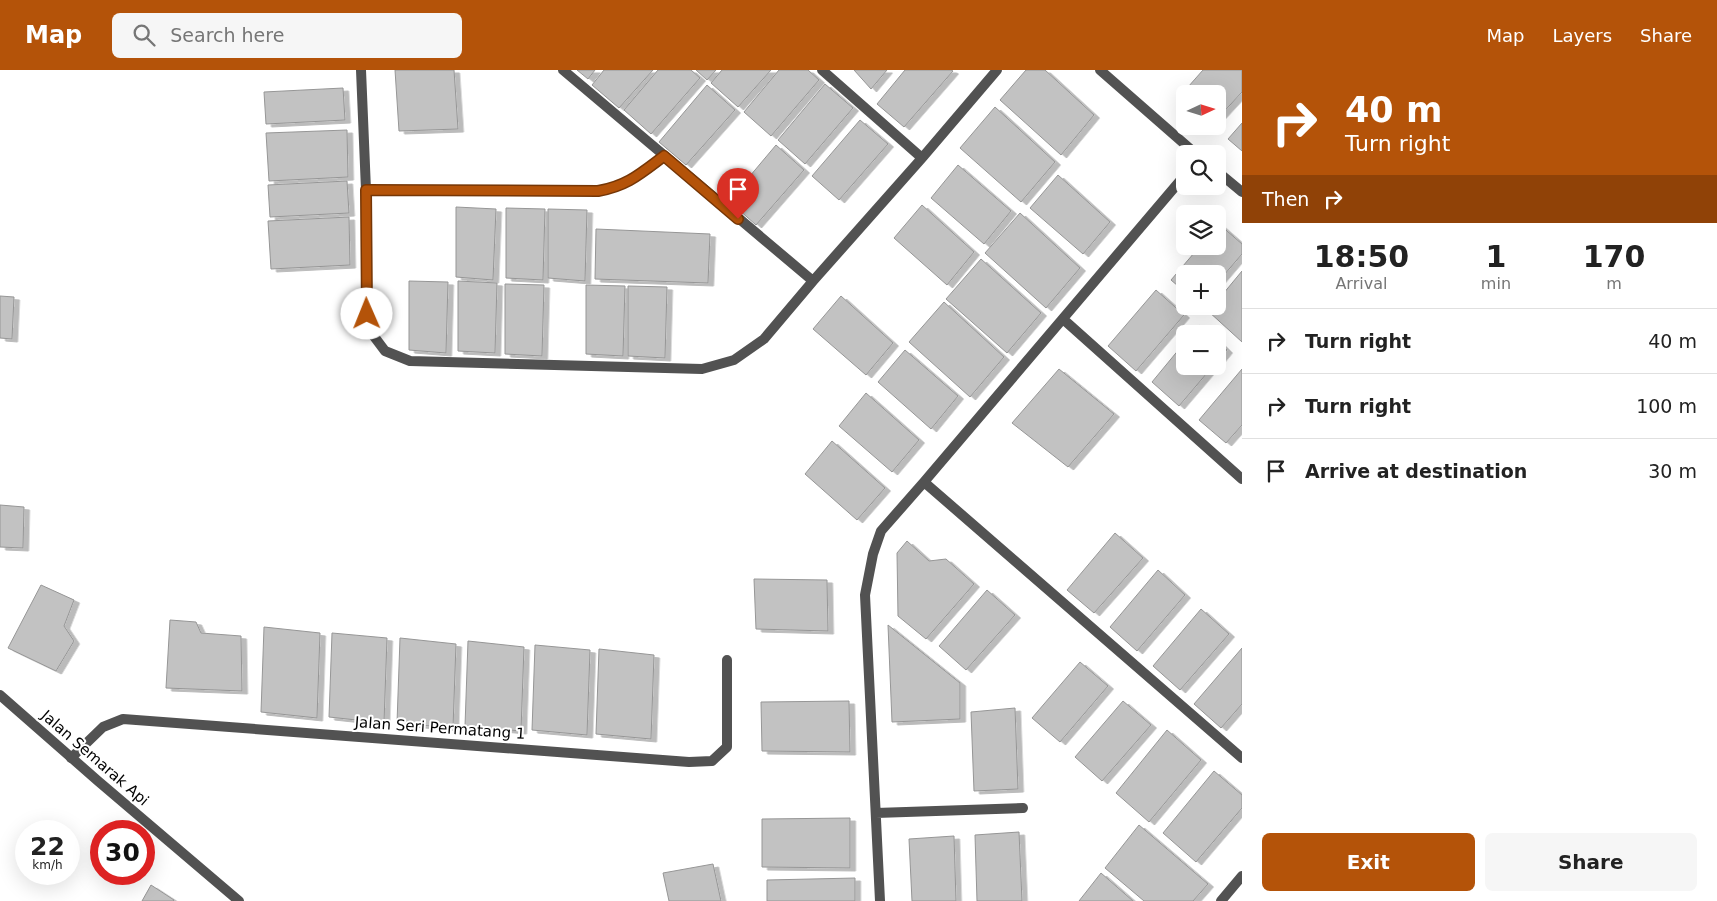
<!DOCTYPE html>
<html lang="en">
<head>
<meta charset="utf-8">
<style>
	body { margin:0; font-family:"DejaVu Sans",sans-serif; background:#f6f6f6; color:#222; height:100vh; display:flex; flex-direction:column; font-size:19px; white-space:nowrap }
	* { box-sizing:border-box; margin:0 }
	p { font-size:16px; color:#767676 }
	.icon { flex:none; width:28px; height:28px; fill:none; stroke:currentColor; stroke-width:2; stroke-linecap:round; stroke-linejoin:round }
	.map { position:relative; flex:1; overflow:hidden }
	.side { display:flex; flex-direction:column; background:#fff; width:475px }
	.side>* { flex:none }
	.banner { background:#b45309; color:#fff; overflow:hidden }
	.needle { width:32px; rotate:86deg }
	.tools { position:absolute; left:1176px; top:15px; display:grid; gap:10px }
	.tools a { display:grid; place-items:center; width:50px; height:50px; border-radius:8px; background:#fff; box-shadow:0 5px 20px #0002; font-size:25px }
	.speed { position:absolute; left:15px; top:750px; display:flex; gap:10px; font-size:25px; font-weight:700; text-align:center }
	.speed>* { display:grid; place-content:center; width:65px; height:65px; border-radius:50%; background:#fff; box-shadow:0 5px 20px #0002; line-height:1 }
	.speed small { font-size:12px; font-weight:400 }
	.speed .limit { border:8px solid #d22; background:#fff; color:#111 }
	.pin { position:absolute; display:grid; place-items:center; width:42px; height:42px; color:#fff; margin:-51px -21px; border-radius:50% 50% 50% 0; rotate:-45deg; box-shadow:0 0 5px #0007 }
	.pin .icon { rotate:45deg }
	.me { position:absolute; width:55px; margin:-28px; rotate:359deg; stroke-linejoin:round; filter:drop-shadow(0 0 4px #0008) }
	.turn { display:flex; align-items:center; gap:18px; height:105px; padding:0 20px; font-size:22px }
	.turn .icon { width:65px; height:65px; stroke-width:2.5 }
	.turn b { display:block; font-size:35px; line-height:42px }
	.then { display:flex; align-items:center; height:48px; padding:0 20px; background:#0003; gap:10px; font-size:19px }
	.eta { display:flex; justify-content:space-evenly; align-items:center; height:85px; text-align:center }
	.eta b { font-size:30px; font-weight:600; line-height:35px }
	.button { display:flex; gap:10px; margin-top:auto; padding:10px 20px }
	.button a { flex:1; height:58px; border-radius:8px; background:#b45309; color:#fff; font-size:20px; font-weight:600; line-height:58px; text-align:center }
	.button a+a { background:#f6f6f6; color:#222 }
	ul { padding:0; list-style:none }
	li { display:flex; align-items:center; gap:15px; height:65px; padding:0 20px; border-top:1px solid #e0e0e0 }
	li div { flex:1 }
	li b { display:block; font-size:19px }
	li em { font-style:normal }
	header { display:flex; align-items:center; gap:30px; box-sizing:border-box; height:70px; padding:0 25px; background:#b45309; color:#fff }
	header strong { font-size:24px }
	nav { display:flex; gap:28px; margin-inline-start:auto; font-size:18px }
	.search { width:350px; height:45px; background:#f6f6f6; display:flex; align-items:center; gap:12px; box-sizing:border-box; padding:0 18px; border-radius:8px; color:#767676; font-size:19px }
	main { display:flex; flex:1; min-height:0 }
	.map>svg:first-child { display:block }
	.building { fill:#c2c2c2; stroke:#969696; filter:url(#shadow) }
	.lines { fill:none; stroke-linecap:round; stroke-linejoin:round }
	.minor { stroke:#525252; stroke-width:10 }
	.tertiary { stroke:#525252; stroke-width:10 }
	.route-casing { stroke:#753606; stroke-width:12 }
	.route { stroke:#b45309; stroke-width:9 }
	.labels { text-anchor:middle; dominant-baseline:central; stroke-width:4; stroke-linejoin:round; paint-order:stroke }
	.street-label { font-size:15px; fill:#000; stroke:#fff }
</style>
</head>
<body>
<header>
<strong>Map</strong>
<div class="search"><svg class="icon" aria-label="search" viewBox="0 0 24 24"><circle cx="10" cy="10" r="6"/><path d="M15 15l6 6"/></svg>Search here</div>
<nav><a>Map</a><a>Layers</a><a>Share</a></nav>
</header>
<main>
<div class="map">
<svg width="1242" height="831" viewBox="0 0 1242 831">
	<defs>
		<filter id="shadow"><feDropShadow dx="5.5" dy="3" stdDeviation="0" flood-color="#0004"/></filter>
	</defs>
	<rect width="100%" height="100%" fill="#fff"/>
	<path class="building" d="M395,0H454L458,59L399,61Z
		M577,0H595L588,9Z
		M604,0H653L619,38L592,15Z
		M658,0H691L700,8L651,64L624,40Z
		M696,0H716L707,10Z
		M722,0H771L738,37L711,13Z
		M779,0H808L819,10L771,66L744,42Z
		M854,0H887L871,19Z
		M905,0H951L953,1L904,57L877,34Z
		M1026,0H1045L1094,45L1061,85L1000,30Z
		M1203,0H1242V22L1218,48V24H1195L1188,17Z
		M825,14L853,38L805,94L778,70Z
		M707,15L735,40L686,95L659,72Z
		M343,18L345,50L266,54L264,22Z
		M995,37L1055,92L1021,132L960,78Z
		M860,50L888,74L839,130L812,106Z
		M1242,53V81L1228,69Z
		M347,60L348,107L269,111L266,63Z
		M776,75L804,100L756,155L729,131Z
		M958,95L1011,141L984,174L931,128Z
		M1058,105L1110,152L1083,184L1030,138Z
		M347,111L349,143L270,147L268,115Z
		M922,135L974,182L947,215L894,168Z
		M456,137L496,139L493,210L456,207Z
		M506,138L545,139L543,210L506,208Z
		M548,139L587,140L585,211L548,208Z
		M1020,143L1080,198L1046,238L985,183Z
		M349,147L350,195L271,199L268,151Z
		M1219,154L1242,174V184L1218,212V204H1185V222L1171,210L1200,176H1218V156Z
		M596,159L710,164L708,213L595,209Z
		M981,189L1041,243L1007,283L946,229Z
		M1242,201V272L1208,241L1212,236H1218V230Z
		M409,211L448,212L446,283L409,280Z
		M458,211L497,213L495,283L458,281Z
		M505,214L544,215L542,286L505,284Z
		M586,215L625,216L623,286L586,284Z
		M628,216L667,217L665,288L628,286Z
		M1156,220L1184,245L1136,301L1108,276Z
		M0,226L14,227L12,269L0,268Z
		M841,226L893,273L866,305L813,259Z
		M944,232L1004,287L970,327L909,272Z
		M1199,255L1209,264H1192Z
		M1218,271L1227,280L1218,291Z
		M1185,272V296H1213L1179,336L1152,312Z
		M905,280L958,326L931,359L878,312Z
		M1059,299L1114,344L1068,397L1012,353Z
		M1242,299V355L1226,373L1199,350Z
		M866,323L919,370L892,402L839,356Z
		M832,371L885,418L857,450L805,404Z
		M0,435L24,437L23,478L0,477Z
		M1115,463L1143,488L1094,543L1067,520Z
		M907,471L929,491L946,489L974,514L926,569L898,546L897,483Z
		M1158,500L1185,525L1137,581L1110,557Z
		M754,509L827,510L828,561L756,559Z
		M41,515L74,530L64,556L74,571L56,601L8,578Z
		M987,520L1015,545L966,600L939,576Z
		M1201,539L1229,564L1180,620L1153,596Z
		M170,550L196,552L201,563L241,566L242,621L166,618Z
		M888,555L960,613V649L892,652Z
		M264,557L320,563L317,648L261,642Z
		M332,563L387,568L384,653L329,647Z
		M400,568L456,574L453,658L397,653Z
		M468,571L524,577L521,661L465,656Z
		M535,575L590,580L587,665L532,660Z
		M1242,578V634L1221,658L1194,634Z
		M599,579L654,585L651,669L596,664Z
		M1080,592L1108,616L1060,672L1032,648Z
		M849,631L850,682L762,681L761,632Z
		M1123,631L1151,655L1102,711L1075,687Z
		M1015,638L1018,719L974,721L971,642Z
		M1167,660L1201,690L1149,752L1116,723Z
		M1214,701L1242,725V738L1196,792L1163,763Z
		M850,748V798L762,797V749Z
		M1139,755L1208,814L1193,831H1144L1105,798Z
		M1019,762L1022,831H977L975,765Z
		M954,766L956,831H912L909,769Z
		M713,794L721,831H669L663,803Z
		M1101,803L1133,831H1079Z
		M855,808V831H767V810Z
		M151,815L174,830L173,831H142Z"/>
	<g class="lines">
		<path class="minor" d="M361,0L366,120L367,245L373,265L385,281L410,291L702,299L734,290L764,269L813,211L922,88L997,0
			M563,0L813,211
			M822,0L922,88
			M1100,0L1196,84
			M1218,102L1242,122
			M366,120L598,121C627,116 640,104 664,87
			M1063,249L1242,409
			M924,412L1242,688
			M71,688L103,657L123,649L689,692L712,691L727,677V590
			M876,743L1023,738
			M880,831L865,525L873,484L881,461L924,412L1185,105
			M1221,831L1242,806"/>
		<path class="tertiary" d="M0,625L98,711L239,831"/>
	</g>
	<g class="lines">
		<g class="route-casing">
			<path id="route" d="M367,244L366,120L598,121C627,116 640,104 664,86L738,149"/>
		</g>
		<use href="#route" class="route"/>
	</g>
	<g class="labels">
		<g class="street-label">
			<text transform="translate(440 658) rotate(4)">Jalan Seri Permatang 1</text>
			<text transform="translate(95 688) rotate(41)">Jalan Semarak Api</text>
		</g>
	</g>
</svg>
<div class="tools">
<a><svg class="needle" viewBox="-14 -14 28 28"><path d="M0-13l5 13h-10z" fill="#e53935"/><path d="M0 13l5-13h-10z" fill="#767676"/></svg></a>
<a><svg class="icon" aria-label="search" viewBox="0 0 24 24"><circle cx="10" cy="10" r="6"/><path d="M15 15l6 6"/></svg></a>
<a><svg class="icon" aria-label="layers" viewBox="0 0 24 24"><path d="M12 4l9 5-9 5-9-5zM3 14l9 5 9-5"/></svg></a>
<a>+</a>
<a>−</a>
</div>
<div class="speed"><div>22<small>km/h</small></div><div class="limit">30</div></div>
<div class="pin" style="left:738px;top:149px;background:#d93025"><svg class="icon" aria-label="arrive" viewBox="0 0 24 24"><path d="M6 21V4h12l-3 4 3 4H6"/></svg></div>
<svg class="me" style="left:367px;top:244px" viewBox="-20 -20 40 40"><circle r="19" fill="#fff"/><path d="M0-13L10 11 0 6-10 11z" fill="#b45309"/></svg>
</div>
<section class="side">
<div class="banner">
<div class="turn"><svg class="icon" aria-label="right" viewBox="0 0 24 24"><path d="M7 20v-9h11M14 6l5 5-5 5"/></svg><div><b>40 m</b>Turn right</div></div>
<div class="then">Then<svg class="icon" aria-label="right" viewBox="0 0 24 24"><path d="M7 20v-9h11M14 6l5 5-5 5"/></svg></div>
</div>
<div class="eta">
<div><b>18:50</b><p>Arrival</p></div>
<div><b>1</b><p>min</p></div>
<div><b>170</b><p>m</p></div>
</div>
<ul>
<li><svg class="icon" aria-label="right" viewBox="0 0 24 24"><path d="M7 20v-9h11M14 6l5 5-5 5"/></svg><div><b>Turn right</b></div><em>40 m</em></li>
<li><svg class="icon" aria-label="right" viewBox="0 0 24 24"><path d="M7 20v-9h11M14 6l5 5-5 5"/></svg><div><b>Turn right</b></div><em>100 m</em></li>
<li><svg class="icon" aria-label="arrive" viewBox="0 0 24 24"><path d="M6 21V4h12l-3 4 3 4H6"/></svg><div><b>Arrive at destination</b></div><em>30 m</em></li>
</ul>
<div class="button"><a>Exit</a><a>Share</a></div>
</section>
</main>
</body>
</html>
